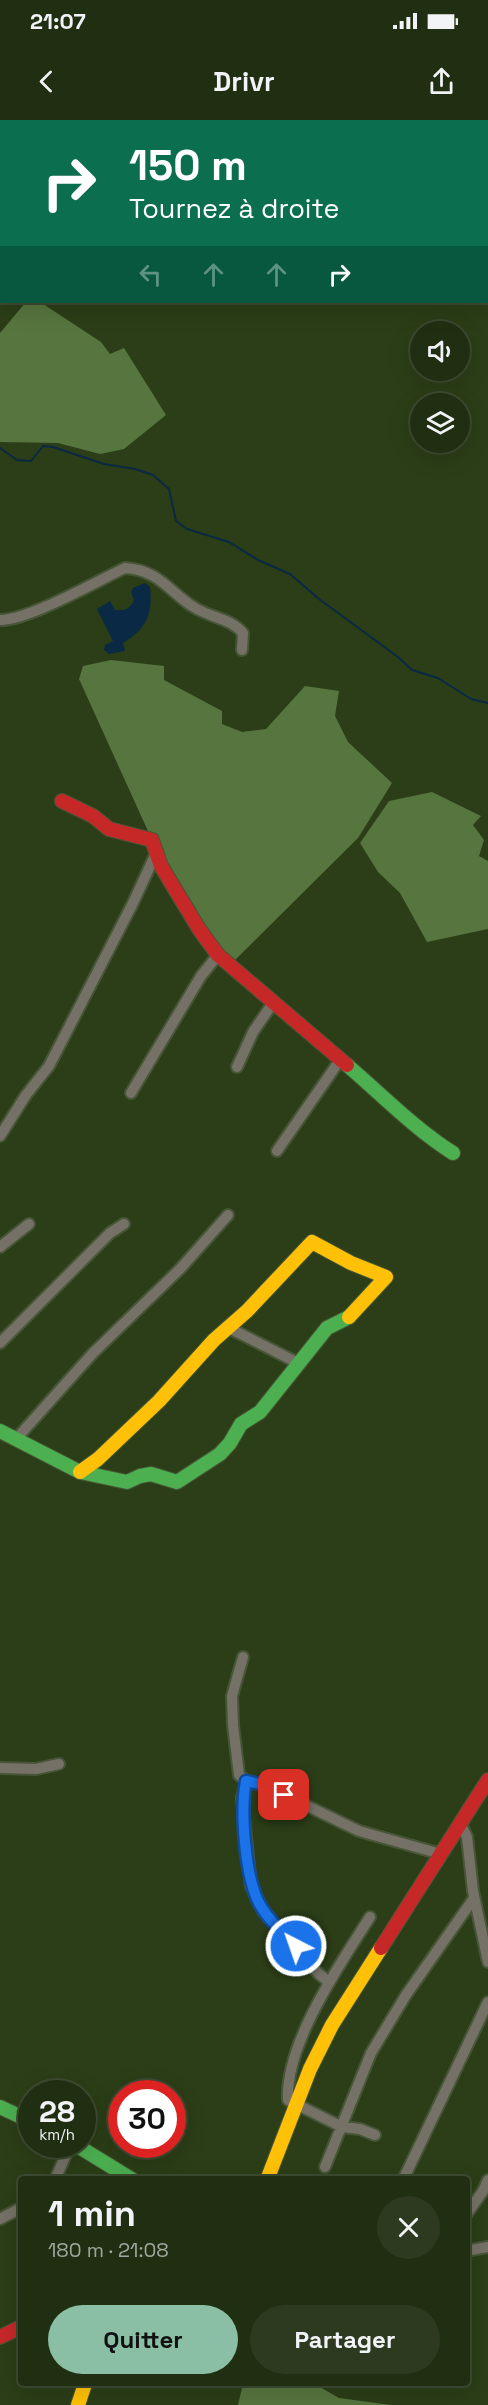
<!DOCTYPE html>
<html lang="fr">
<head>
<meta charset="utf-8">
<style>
	body { margin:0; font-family:"Space Grotesk",sans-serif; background:#2d3a1f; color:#f1f3f6; height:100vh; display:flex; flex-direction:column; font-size:22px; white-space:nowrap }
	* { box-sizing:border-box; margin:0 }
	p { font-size:20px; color:#a2a89f }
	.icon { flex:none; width:33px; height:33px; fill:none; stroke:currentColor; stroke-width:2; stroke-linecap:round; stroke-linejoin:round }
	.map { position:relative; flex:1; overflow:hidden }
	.drawer { position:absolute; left:18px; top:2056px; width:452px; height:210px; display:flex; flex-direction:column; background:#202e11; border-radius:6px; box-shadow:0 6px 24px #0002,0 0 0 2px #3d4a31 }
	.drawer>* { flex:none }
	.banner { position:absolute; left:0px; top:0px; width:489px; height:183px; box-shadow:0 6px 24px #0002,0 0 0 2px #3d4a31; background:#0b6e4f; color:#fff; overflow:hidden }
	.buttons { position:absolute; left:410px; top:201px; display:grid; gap:12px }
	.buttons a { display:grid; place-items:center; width:60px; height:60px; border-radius:50%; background:#202e11; box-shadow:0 6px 24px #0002,0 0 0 2px #3d4a31; font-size:30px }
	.speed { position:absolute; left:18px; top:1960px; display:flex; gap:12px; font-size:30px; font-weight:700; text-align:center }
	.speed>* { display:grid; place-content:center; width:78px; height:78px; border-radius:50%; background:#202e11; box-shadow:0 6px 24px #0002,0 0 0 2px #3d4a31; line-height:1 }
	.speed small { font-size:15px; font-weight:400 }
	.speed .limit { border:9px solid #d22; background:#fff; color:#111 }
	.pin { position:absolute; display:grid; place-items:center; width:51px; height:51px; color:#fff; margin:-26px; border-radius:12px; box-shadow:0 3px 9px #0006 }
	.me { position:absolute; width:66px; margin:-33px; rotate:319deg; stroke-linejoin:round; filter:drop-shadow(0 0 4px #0008) }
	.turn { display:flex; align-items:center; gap:21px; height:126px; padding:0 30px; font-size:27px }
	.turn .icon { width:78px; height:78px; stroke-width:2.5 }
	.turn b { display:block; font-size:42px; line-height:51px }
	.lanes { display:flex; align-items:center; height:57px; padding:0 30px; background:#0003; justify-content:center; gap:30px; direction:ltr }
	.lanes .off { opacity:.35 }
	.round { display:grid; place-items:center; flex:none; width:63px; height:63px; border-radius:32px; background:#2d3a1f }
	.headline { display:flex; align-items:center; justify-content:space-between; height:102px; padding:0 30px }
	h1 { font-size:36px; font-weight:700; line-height:45px }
	.primary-button { display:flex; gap:12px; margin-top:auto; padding:12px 30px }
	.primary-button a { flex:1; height:69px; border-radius:36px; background:#8abfa5; color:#111; font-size:24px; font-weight:700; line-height:69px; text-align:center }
	.primary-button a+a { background:#2d3a1f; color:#f1f3f6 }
	.status { display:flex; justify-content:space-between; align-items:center; height:42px; padding:0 30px; background:#202e11; direction:ltr }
	.status svg { height:16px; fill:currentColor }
	header { display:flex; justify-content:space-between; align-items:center; height:78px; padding:0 30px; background:#202e11; font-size:27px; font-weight:700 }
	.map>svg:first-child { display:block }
	.forest { fill:#57753f }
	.water { fill:#092944 }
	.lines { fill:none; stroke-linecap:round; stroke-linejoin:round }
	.stream { stroke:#092944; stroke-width:2 }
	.street-casing { stroke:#465637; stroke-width:14 }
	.fast-casing { stroke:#465637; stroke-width:16 }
	.slow-casing { stroke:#465637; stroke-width:16 }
	.jam-casing { stroke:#465637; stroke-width:16 }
	.street { stroke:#757166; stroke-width:10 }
	.fast { stroke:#4caf50; stroke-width:14 }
	.slow { stroke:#ffc107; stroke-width:14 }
	.jam { stroke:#c62828; stroke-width:14 }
	.route-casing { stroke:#114b97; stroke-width:15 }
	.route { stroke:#1a73e8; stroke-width:10 }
</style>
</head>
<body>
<div class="status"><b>21:07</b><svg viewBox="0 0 49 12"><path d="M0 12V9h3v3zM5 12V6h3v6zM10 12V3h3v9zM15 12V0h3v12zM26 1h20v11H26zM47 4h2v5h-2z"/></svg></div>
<header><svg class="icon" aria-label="back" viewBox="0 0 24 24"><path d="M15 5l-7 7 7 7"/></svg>Drivr<svg class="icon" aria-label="share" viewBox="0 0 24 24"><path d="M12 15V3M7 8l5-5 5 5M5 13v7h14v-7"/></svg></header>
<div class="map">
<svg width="488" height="2285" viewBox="0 0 488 2285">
	<rect width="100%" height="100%" fill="#2b3e17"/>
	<path class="forest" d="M26,182H40L101,222L110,234L124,228L166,295L124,329L100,334L58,323L0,322V213Z
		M111,540L164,546V560L222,591V604L242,612L266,609L305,566L339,571L335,596L348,622L392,663L358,718L229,846L157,731L79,559L83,546Z
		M432,672L481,696L473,705L484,720L479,736L488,741V809L427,822L400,773L378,752L360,723L389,681Z
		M243,2264H301L318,2266L339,2278L391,2285H238Z"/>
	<path class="water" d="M145,463L150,467C153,495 146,509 123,523L125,531L109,534L104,530L105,525L113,521L97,489L110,481L115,490C125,491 130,489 134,480L131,472L133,468Z"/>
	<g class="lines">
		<path class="stream" d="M0,328L17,340L31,341L43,326L53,327L104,344L135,349L153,355L169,369L176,401L187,409L229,422L258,440L290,454L319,479L398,537L412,550L438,558L471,579L488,583"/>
		<g class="street-casing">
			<path id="street" d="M430,0L433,2
				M488,38V39
				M0,500C27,501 97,461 125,448C161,450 170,474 197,489C213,498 231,499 243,513L242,530
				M237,947L253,912L273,883
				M131,973L201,856L218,835
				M0,1016L26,975L49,946L133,783L157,731
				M277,1031L340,940
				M0,1127L29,1104
				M229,1208L300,1244
				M0,1223L110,1113L124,1104
				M17,1318L93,1233L180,1149L228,1095
				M243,1537L232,1576L233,1605L239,1655L246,1661L264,1665L359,1711L441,1734
				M0,1648L36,1649L59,1644
				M246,1661L242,1678L251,1766L263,1791L319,1854L329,1862
				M461,1705L467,1717L473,1771L488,1842
				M370,1797C340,1844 285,1924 288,1980L342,2007L360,2009L375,2015
				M325,2047L371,1933L406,1875L474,1778
				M55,2060L70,2025
				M403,2060L488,1882
				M466,2095L483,2071L488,2060
				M0,2099L21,2088
				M466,2131L488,2127"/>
		</g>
		<g class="fast-casing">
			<path id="fast" d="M0,120L2,113
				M347,945C382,975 415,1009 453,1033
				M0,1311L80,1352L127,1362L140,1356L151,1354L177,1362L220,1334L230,1323L241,1304L260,1292L327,1208L349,1197
				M0,1987L32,2002
				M76,2025L133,2060"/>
		</g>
		<g class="slow-casing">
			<path id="slow" d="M80,1352L98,1339L159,1281L214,1220L247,1191L312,1122L351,1143L386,1157L349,1197
				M267,2060L310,1949L332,1905L381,1828
				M78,2285L85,2264"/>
		</g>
		<g class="jam-casing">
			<path id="jam" d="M0,32L2,41
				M62,681L93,696L109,709L152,720L161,746L199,809L218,835L347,945
				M381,1828L488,1660
				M0,2217L21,2207"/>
		</g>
		<use href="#street" class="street"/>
		<use href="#fast" class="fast"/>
		<use href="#slow" class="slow"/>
		<use href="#jam" class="jam"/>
	</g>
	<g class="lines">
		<g class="route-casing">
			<path id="route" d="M284,1675L264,1665L246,1661C240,1691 245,1763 262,1788C270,1802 285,1814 296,1826"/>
		</g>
		<use href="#route" class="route"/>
	</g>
</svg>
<div class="buttons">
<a><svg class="icon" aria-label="sound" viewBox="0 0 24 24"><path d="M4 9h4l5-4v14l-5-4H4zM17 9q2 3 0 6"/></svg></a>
<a><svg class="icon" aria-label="layers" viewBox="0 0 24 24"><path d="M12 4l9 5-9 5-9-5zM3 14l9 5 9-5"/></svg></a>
</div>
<div class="speed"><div>28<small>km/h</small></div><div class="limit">30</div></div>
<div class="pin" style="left:284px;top:1675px;background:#d93025"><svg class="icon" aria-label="arrive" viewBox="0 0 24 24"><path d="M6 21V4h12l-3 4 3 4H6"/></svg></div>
<svg class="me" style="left:296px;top:1826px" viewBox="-20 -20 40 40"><circle r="17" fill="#1a73e8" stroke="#fff" stroke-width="3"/><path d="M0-11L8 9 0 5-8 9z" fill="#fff"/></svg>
<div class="banner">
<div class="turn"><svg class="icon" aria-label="right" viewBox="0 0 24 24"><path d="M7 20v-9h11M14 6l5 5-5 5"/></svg><div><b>150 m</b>Tournez à droite</div></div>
<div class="lanes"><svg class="icon off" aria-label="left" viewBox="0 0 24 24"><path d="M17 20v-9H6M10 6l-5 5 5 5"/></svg><svg class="icon off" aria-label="ahead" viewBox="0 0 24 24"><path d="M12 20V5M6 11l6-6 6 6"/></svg><svg class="icon off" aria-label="ahead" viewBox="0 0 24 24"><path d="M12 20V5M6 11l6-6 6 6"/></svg><svg class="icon" aria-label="right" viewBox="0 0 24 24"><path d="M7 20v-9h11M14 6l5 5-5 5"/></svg></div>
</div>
<section class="drawer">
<div class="headline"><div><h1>1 min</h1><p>180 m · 21:08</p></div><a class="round"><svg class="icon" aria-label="close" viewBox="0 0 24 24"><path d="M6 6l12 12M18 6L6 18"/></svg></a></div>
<div class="primary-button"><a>Quitter</a><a>Partager</a></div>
</section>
</div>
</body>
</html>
